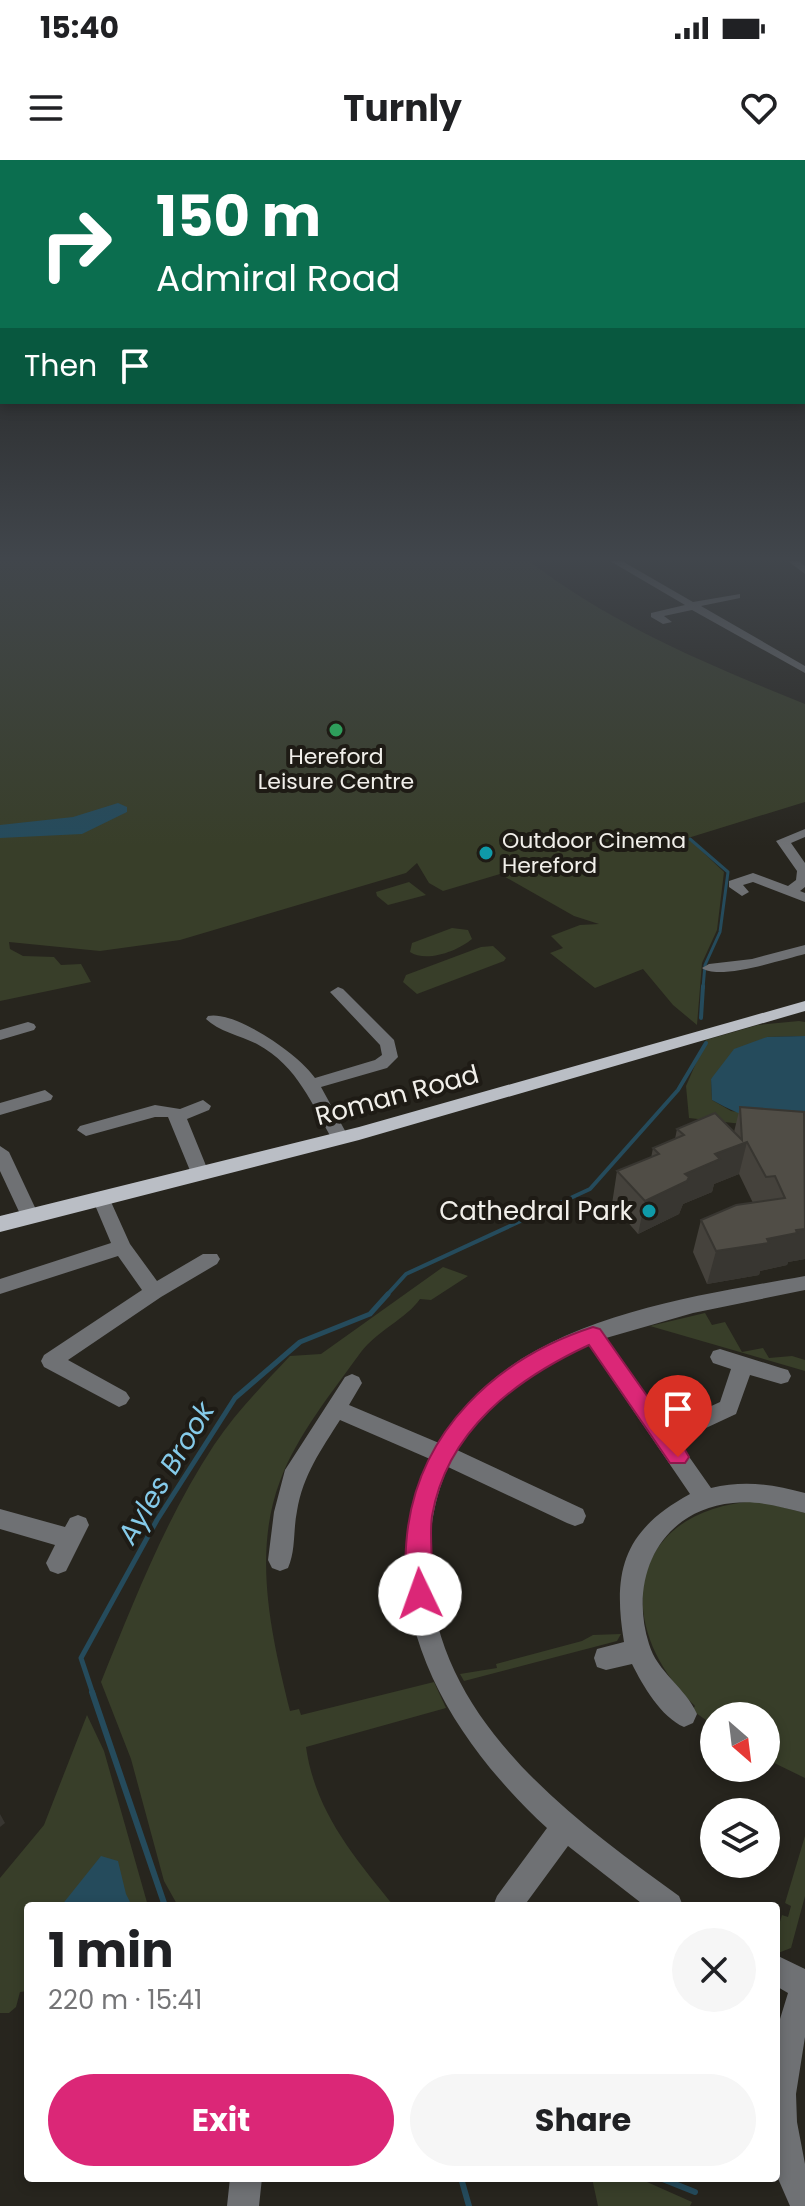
<!DOCTYPE html>
<html lang="en">
<head>
<meta charset="utf-8">
<style>
	body { margin:0; font-family:Poppins,sans-serif; background:#f6f6f6; color:#202124; height:100vh; display:flex; flex-direction:column; font-size:30px; white-space:nowrap }
	* { box-sizing:border-box; margin:0 }
	p { font-size:26px; color:#757577 }
	.icon { flex:none; width:44px; height:44px; fill:none; stroke:currentColor; stroke-width:2; stroke-linecap:round; stroke-linejoin:round }
	.map { position:relative; flex:1; overflow:hidden }
	.panel { position:absolute; left:24px; top:1742px; width:756px; height:280px; display:flex; flex-direction:column; background:#fff; border-radius:8px; box-shadow:0 4px 12px #0003 }
	.panel>* { flex:none }
	.hud { position:absolute; left:0px; top:0px; width:806px; height:244px; box-shadow:0 4px 12px #0003; background:#0b6e4f; color:#fff; overflow:hidden }
	.needle { width:52px; rotate:152deg }
	.controls { position:absolute; left:700px; top:1542px; display:grid; gap:16px }
	.controls a { display:grid; place-items:center; width:80px; height:80px; border-radius:50%; background:#fff; box-shadow:0 4px 12px #0003; font-size:40px }
	.pin { position:absolute; display:grid; place-items:center; width:68px; height:68px; color:#fff; margin:-82px -34px; border-radius:50% 50% 50% 0; rotate:-45deg; box-shadow:0 0 8px #0007 }
	.pin .icon { rotate:45deg }
	.me { position:absolute; width:88px; margin:-44px; rotate:357deg; stroke-linejoin:round; filter:drop-shadow(0 0 6px #0008) }
	.turn { display:flex; align-items:center; gap:28px; height:168px; padding:0 24px; font-size:36px }
	.turn .icon { width:104px; height:104px; stroke-width:2.5 }
	.turn b { display:block; font-size:56px; line-height:68px }
	.then { display:flex; align-items:center; height:76px; padding:0 24px; background:#0003; gap:16px; font-size:30px }
	.round { display:grid; place-items:center; flex:none; width:84px; height:84px; border-radius:42px; background:#f6f6f6 }
	.summary { display:flex; align-items:center; justify-content:space-between; height:136px; padding:0 24px }
	h1 { font-size:48px; font-weight:700; line-height:60px }
	.cta { display:flex; gap:16px; margin-top:auto; padding:16px 24px }
	.cta a { flex:1; height:92px; border-radius:48px; background:#db2777; color:#fff; font-size:32px; font-weight:700; line-height:92px; text-align:center }
	.cta a+a { background:#f6f6f6; color:#202124 }
	.status { display:flex; justify-content:space-between; align-items:center; height:56px; padding:0 40px; background:#fff; direction:ltr }
	.status svg { height:22px; fill:currentColor }
	header { display:flex; justify-content:space-between; align-items:center; height:104px; padding:0 24px; background:#fff; font-size:36px; font-weight:700 }
	.map>svg:first-child { display:block }
	.green { fill:#383e29 }
	.water { fill:#254b5c }
	.lines { fill:none; stroke-linecap:round; stroke-linejoin:round }
	.stream-far3 { stroke:#254b5c; stroke-width:3 }
	.stream-far2 { stroke:#254b5c; stroke-width:4 }
	.stream-far1 { stroke:#254b5c; stroke-width:5 }
	.stream { stroke:#254b5c; stroke-width:6 }
	.minor { fill:#6f7174; fill-rule:evenodd }
	.major { fill:#babec5; fill-rule:evenodd }
	.wall { fill:#45423c }
	.shaded-wall { fill:#383631 }
	.building { fill:#504d46; stroke:#383631; stroke-width:2 }
	.route { fill:#db2777; stroke:#8e194d; stroke-width:2 }
	.leisure-dot { fill:#2e9e5b; stroke:#1e1b15; stroke-width:3 }
	.culture-dot { fill:#0f9aa8; stroke:#1e1b15; stroke-width:3 }
	.labels { text-anchor:middle; dominant-baseline:central; stroke-width:8; stroke-linejoin:round; paint-order:stroke }
	.far-poi-label { font-size:22px; fill:#f1efea; stroke:#1e1b15 }
	.street-label { font-size:26px; fill:#f1efea; stroke:#1e1b15 }
	.poi-label { font-size:26px; fill:#f1efea; stroke:#1e1b15; text-anchor:end }
	.water-label { font-size:28px; font-style:italic; fill:#85cae9; stroke:#1e1b15 }
</style>
</head>
<body>
<div class="status"><b>15:40</b><svg viewBox="0 0 49 12"><path d="M0 12V9h3v3zM5 12V6h3v6zM10 12V3h3v9zM15 12V0h3v12zM26 1h20v11H26zM47 4h2v5h-2z"/></svg></div>
<header><svg class="icon" aria-label="menu" viewBox="0 0 24 24"><path d="M4 6h16M4 12h16M4 18h16"/></svg>Turnly<svg class="icon" aria-label="heart" viewBox="0 0 24 24"><path d="M12 20l-8-8c-3-5 5-10 8-4 3-6 11-1 8 4z"/></svg></header>
<div class="map">
<svg width="805" height="2046" viewBox="0 0 805 2046">
	<rect width="100%" height="100%" fill="#27251e"/>
	<path class="green" d="M0,401H529C612,465 709,505 805,544V642L688,678L724,712L717,770L702,803L697,865L673,845L643,809L595,828L550,793L563,788L551,776L580,765L599,764L574,756L500,714L443,731L429,723L417,703L406,713L180,780L100,791L9,782L10,789L23,796L54,797L61,805L81,804L91,822L0,841Z
		M409,722L426,735L388,745L377,736L376,732Z
		M452,768L468,770L472,779C458,791 426,803 410,792L412,783Z
		M493,786L506,798L504,801L417,834L403,822L406,815L481,787Z
		M799,861L805,862V876L767,877L711,919L712,940L731,951L796,961L805,955V971L689,958L686,926L706,880L758,865Z
		M443,1107L468,1116L431,1140L420,1139C407,1158 377,1171 361,1192C333,1231 297,1275 280,1321C252,1395 272,1478 290,1551L299,1549L301,1555L434,1522L446,1548L306,1587C315,1651 354,1697 394,1746H178L164,1721L131,1599L101,1522C134,1441 166,1358 214,1285C236,1252 263,1225 290,1196L321,1194Z
		M705,1153L712,1165L725,1162L742,1192L763,1188L769,1198L792,1196L805,1200V1211L650,1166Z
		M758,1341L805,1353V1618L766,1599V1556H714V1566L692,1550L695,1546C609,1464 628,1348 758,1341Z
		M621,1474L617,1481L464,1521L460,1514L497,1508L496,1504L582,1481L593,1475Z
		M87,1555L104,1591L148,1746H28V1831L20,1832L16,1847L9,1853H0V1718L44,1665Z
		M805,1676V1736L791,1788L778,1793L776,1775L782,1755L788,1757L791,1746L785,1743Z
		M592,2018H638L692,2042L690,2046H598Z"/>
	<path class="water" d="M118,643L127,647V652L82,674L0,678V665L73,657Z
		M805,876V955C778,975 738,954 712,940L711,919L734,889L767,877Z
		M101,1696L118,1701L126,1734L132,1746H61Z"/>
	<g class="lines">
		<path class="stream-far3" d="M690,679L728,712L720,772L705,805L703,828"/>
		<path class="stream-far2" d="M701,858L703,826
			M386,1136L406,1114L590,1029L678,930L706,883"/>
		<path class="stream-far1" d="M93,1534L81,1498L157,1360L235,1238L300,1182L370,1154L388,1134"/>
		<path class="stream" d="M92,1532L165,1746
			M461,2018L469,2046
			M660,2018L695,2032"/>
		<path class="minor" d="M610,401H622L693,442L740,434V438L701,446L805,506V513L692,450L664,456L672,462L663,464L651,457V453L685,445Z
			M788,401H799L805,406V414Z
			M805,669V677L791,683L805,703V727L800,731L805,733V742L753,722L743,725L749,732L742,736L729,727V721L753,713L788,726L796,720L797,711L776,681Z
			M805,785V794C784,799 718,821 702,808L709,804L752,799Z
			M338,827L343,829L394,880L398,897L387,908L321,927L349,978L340,984L334,982C311,944 299,907 257,884C241,876 218,871 206,859L208,856C235,850 300,895 315,918L375,900L382,895L380,885L330,832Z
			M28,862L34,864L36,867L34,870L0,880V870Z
			M45,930L53,936L51,940L0,955V943Z
			M203,940L211,946L209,950L187,959L209,1013L200,1019L191,1013L168,957H155L86,976L77,970L80,966L155,945L180,949Z
			M0,986L9,992L39,1056L37,1061H23L21,1056L0,1011Z
			M101,1031L107,1033L130,1084L157,1121L203,1094H217L220,1099L217,1104L161,1137L68,1200L126,1232L130,1238L126,1244L119,1247L44,1207L41,1201L44,1195L142,1130L118,1096L0,1134V1119L111,1083L92,1038Z
			M805,1116V1130L693,1153L606,1178L668,1266L720,1242L731,1209L713,1203L710,1197L713,1191L720,1189L781,1208L788,1210L791,1216L788,1222L781,1224L750,1215L736,1254L678,1281L711,1328C744,1320 772,1324 805,1333V1353C781,1347 758,1340 733,1343C660,1350 628,1418 649,1484C657,1512 686,1528 697,1554L693,1563L684,1567C661,1557 643,1526 632,1504L606,1510L597,1507L594,1498L597,1489L624,1482C612,1410 624,1370 690,1334L588,1184C533,1210 490,1238 457,1290L583,1349L586,1356L583,1363L575,1366L567,1363L448,1307C433,1341 428,1377 430,1414C437,1561 571,1658 679,1736L683,1746H645L568,1686L524,1746H493L497,1736L547,1668C445,1574 363,1437 430,1299L340,1260C321,1290 303,1315 297,1351C293,1370 296,1390 288,1408L280,1411L272,1408L268,1400L274,1352L285,1310L345,1217L352,1214L359,1217L362,1223L349,1245L439,1283C508,1160 680,1139 805,1116Z
			M0,1349L65,1367L70,1358L78,1355L86,1358L89,1365L66,1411L58,1414L50,1411L46,1403L55,1385L0,1369Z
			M776,1795L805,1809V1877L796,1934L797,1962L805,2004V2046H790L776,2014V1872L788,1833L776,1826Z
			M230,2018H262L259,2046H227Z"/>
		<path class="major" d="M805,841V851L359,980L0,1072V1056L359,967Z"/>
	</g>
	<path class="wall" d="M740,947L805,962V1099L788,1102L787,1105L760,1111L759,1115L707,1124L693,1092L701,1060L753,1043L739,1014L714,1024L712,1032L683,1044L679,1054L638,1074L612,1044L617,1011L651,998L653,988L675,979L677,969L734,972Z"/>
	<path class="shaded-wall" d="M747,982L739,1014L714,1024L712,1032L683,1044L679,1054L638,1074L645,1041L715,994Z
		M805,1069V1099L788,1102L787,1105L760,1111L759,1115L707,1124L716,1091Z
		M0,1654L5,1663L0,1667Z"/>
	<path class="building" d="M740,947L804,952L805,1069L796,1070L797,1073L767,1079L769,1083L716,1091L701,1060L736,1045L785,1038L775,1016L766,1017L747,982L715,994L720,999L685,1014L689,1017L687,1021L645,1041L617,1011L659,994L653,988L684,975L677,969L715,953L742,980Z"/>
	<linearGradient id="sky" x2="0" y2="1"><stop stop-color="#151410"/><stop offset="0.58" stop-color="#41464c"/><stop offset="1" stop-color="#41464c" stop-opacity="0"/></linearGradient>
	<rect width="805" height="687" fill="url(#sky)"/>
	<path class="route" d="M593,1167L600,1169L685,1290L689,1297L685,1303H670L589,1185C516,1219 447,1270 432,1356C428,1381 437,1421 428,1442L420,1445L411,1442C403,1423 405,1395 407,1375C418,1271 497,1198 593,1167Z"/>
	<circle class="leisure-dot" cx="336" cy="570" r="8"/>
	<g class="culture-dot">
		<circle cx="486" cy="693" r="8"/>
		<circle cx="649" cy="1051" r="8"/>
	</g>
	<g class="labels">
		<g class="far-poi-label">
			<text x="336" y="596">Hereford<tspan x="336" dy="25">Leisure Centre</tspan></text>
			<text x="502" y="680" text-anchor="start">Outdoor Cinema<tspan x="502" dy="25">Hereford</tspan></text>
		</g>
		<g class="street-label">
			<text transform="translate(397 935) rotate(-15)">Roman Road</text>
		</g>
		<g class="poi-label">
			<text x="633" y="1051">Cathedral Park</text>
		</g>
		<g class="water-label">
			<text transform="translate(166 1313) rotate(-59)">Ayles Brook</text>
		</g>
	</g>
</svg>
<div class="controls">
<a><svg class="needle" viewBox="-14 -14 28 28"><path d="M0-13l5 13h-10z" fill="#e53935"/><path d="M0 13l5-13h-10z" fill="#757577"/></svg></a>
<a><svg class="icon" aria-label="layers" viewBox="0 0 24 24"><path d="M12 4l9 5-9 5-9-5zM3 14l9 5 9-5"/></svg></a>
</div>
<div class="pin" style="left:678px;top:1297px;background:#d93025"><svg class="icon" aria-label="arrive" viewBox="0 0 24 24"><path d="M6 21V4h12l-3 4 3 4H6"/></svg></div>
<svg class="me" style="left:420px;top:1434px" viewBox="-20 -20 40 40"><circle r="19" fill="#fff"/><path d="M0-13L10 11 0 6-10 11z" fill="#db2777"/></svg>
<div class="hud">
<div class="turn"><svg class="icon" aria-label="right" viewBox="0 0 24 24"><path d="M7 20v-9h11M14 6l5 5-5 5"/></svg><div><b>150 m</b>Admiral Road</div></div>
<div class="then">Then<svg class="icon" aria-label="arrive" viewBox="0 0 24 24"><path d="M6 21V4h12l-3 4 3 4H6"/></svg></div>
</div>
<section class="panel">
<div class="summary"><div><h1>1 min</h1><p>220 m · 15:41</p></div><a class="round"><svg class="icon" aria-label="close" viewBox="0 0 24 24"><path d="M6 6l12 12M18 6L6 18"/></svg></a></div>
<div class="cta"><a>Exit</a><a>Share</a></div>
</section>
</div>
</body>
</html>
